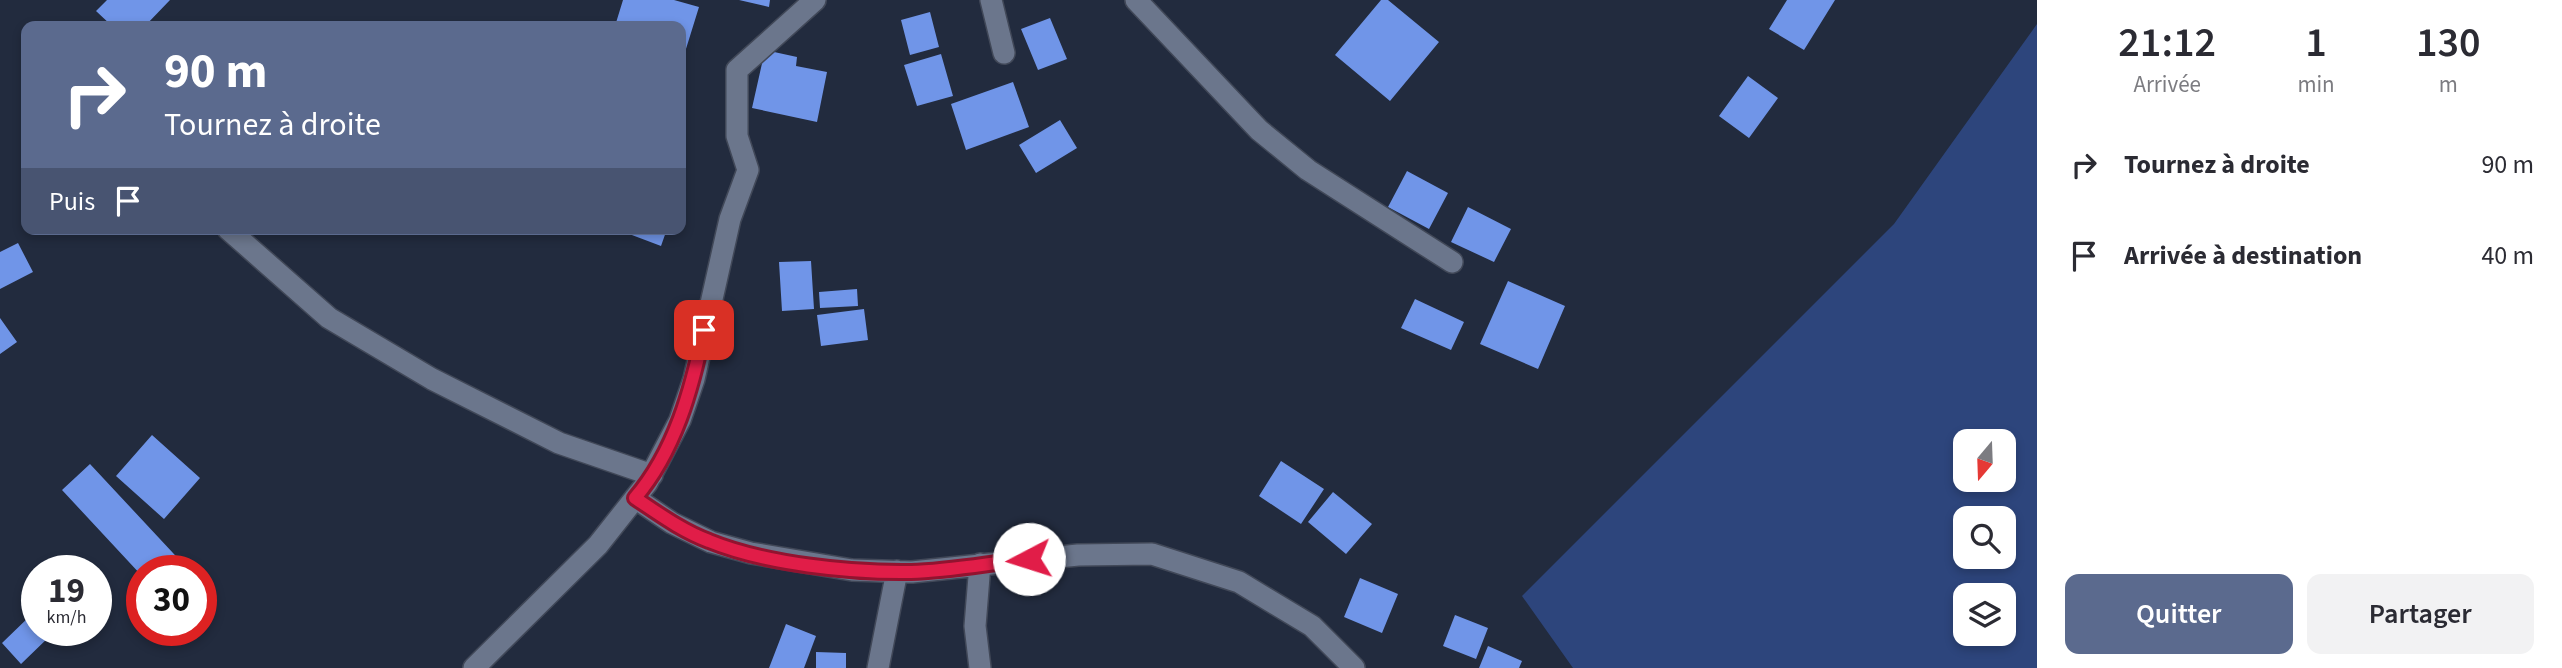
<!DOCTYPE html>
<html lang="fr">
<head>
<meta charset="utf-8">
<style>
	body { margin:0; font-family:"Source Sans 3",sans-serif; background:#f2f2f3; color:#2b2b33; height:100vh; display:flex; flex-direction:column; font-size:26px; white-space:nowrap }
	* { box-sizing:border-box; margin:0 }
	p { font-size:23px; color:#7c7c81 }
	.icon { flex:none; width:38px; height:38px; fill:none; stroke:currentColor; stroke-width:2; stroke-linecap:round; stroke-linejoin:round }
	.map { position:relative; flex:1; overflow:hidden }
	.details { display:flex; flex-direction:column; background:#fff; width:525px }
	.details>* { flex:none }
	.guide { position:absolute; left:21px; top:21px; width:665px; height:214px; border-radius:14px; box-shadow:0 4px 10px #0003; background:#5b6a8e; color:#fff; overflow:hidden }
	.needle { width:46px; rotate:199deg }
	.controls { position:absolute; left:1953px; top:429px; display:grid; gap:14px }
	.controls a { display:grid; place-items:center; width:63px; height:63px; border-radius:14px; background:#fff; box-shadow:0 4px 10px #0003; font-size:35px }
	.speed { position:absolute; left:21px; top:555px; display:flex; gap:14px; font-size:35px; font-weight:700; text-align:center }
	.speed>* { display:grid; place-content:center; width:91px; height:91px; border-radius:50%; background:#fff; box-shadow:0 4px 10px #0003; line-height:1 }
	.speed small { font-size:18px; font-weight:400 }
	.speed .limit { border:10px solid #d22; background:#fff; color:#111 }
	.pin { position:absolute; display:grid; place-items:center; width:60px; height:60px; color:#fff; margin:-30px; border-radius:14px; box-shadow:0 4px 10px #0006 }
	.me { position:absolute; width:77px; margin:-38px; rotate:265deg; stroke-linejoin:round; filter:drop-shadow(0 0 5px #0008) }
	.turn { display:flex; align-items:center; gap:24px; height:147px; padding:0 28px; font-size:32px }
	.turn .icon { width:91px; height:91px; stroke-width:2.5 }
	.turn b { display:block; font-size:49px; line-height:60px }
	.then { display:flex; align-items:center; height:66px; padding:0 28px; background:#0003; gap:14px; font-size:26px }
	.eta { display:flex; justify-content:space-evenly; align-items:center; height:119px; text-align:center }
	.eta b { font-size:42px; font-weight:600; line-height:49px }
	.action { display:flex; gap:14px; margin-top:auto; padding:14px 28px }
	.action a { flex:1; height:80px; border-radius:14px; background:#5b6a8e; color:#fff; font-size:28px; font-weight:600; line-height:80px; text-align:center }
	.action a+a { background:#f2f2f3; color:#2b2b33 }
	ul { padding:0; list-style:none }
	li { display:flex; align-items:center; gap:21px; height:91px; padding:0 28px }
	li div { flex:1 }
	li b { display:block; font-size:26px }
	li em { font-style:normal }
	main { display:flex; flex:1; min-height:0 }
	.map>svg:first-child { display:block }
	.green { fill:#2d457c; fill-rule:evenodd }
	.building { fill:#7095e8 }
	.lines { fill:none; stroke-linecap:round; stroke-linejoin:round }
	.minor-casing { stroke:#414858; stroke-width:24 }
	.minor { stroke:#6b768c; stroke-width:21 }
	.route-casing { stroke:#92132f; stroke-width:18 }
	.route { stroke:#e11d48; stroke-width:12 }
</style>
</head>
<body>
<main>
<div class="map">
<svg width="2037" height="668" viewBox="0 0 2037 668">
	<rect width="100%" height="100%" fill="#222b3e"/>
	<path class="green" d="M2037,24V668H1573L1522,596L1894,224ZM1965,441H2004V480H1965ZM1965,518H2004V556H1965ZM1965,595H2004V634H1965Z"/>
	<path class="building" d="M107,0H170L145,26H112L96,11Z
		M623,0H674L699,7L681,65V26H615Z
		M739,0H770L769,7Z
		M1381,0H1388L1439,42L1390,101L1335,55Z
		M1787,0H1835L1804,50L1769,29Z
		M930,12L939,47L910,55L901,20Z
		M1050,18L1067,59L1038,70L1021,29Z
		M765,50L797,57L796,66L827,72L817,122L752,108Z
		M941,54L953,96L917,106L904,65Z
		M1748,76L1778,98L1749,138L1719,116Z
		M1013,82L1029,127L966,150L951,104Z
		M1060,120L1077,148L1036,173L1019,145Z
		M1407,171L1448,193L1429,229L1388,207Z
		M1468,207L1511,229L1494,262L1451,242Z
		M616,229H667L661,246Z
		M18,243L33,272L0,289V252Z
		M811,261L814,309L782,311L779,262Z
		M1508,281L1565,306L1538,369L1480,344Z
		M857,289L858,306L820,308L819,292Z
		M1415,299L1464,322L1451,350L1401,328Z
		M864,309L868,340L821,346L817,315Z
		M0,318L17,342L0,354Z
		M152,435L200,478L164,519L116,476Z
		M1281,461L1324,489L1301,524L1259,496Z
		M90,464L187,568L184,570H142V576L62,490Z
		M1333,492L1372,524L1346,554L1308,522Z
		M1360,578L1398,594L1382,633L1344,617Z
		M31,615L37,621V630H45L51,635L21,664L2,643Z
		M1455,615L1488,628L1476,659L1443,646Z
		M786,624L816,636L804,668H769Z
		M1488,646L1522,661L1519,668H1479Z
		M816,652L846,653V668H816Z"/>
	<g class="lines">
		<g class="minor-casing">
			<path id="minor" d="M991,0L1004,53
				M1136,0L1259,130L1308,170L1452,262
				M228,229L329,318L432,379L559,443L652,475
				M635,498L672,523L711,542L751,553L852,570L912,572L1078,555L1152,554L1239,582L1312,626L1354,668
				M980,564L975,626L980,668
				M474,668L598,545L647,483L680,420L694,379L730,219L748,170L737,136V70L815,0
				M878,668L897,571"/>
		</g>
		<use href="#minor" class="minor"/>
	</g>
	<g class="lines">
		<g class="route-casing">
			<path id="route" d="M704,330C692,389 675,451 635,498C659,514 682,531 709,541C765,564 851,573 911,572C950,571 990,563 1029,559"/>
		</g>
		<use href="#route" class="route"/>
	</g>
</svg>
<div class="controls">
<a><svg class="needle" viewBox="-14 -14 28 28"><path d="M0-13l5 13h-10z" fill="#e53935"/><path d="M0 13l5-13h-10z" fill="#7c7c81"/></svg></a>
<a><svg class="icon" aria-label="search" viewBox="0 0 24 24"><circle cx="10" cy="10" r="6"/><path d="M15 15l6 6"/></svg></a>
<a><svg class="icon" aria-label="layers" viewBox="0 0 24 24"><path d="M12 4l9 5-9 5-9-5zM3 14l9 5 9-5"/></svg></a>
</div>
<div class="speed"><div>19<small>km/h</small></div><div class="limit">30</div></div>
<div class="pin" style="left:704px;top:330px;background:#d93025"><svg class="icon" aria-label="arrive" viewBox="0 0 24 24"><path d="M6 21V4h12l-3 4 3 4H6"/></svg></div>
<svg class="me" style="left:1029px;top:559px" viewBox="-20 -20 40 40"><circle r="19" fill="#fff"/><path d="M0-13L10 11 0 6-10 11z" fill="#e11d48"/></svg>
<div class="guide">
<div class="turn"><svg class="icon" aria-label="right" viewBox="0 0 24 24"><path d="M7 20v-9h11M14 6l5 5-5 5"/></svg><div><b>90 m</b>Tournez à droite</div></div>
<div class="then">Puis<svg class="icon" aria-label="arrive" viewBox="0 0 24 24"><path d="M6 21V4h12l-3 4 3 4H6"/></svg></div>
</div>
</div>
<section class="details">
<div class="eta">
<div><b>21:12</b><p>Arrivée</p></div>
<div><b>1</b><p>min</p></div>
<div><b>130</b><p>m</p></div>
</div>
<ul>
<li><svg class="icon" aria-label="right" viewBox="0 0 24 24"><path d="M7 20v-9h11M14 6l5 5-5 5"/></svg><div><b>Tournez à droite</b></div><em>90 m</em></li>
<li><svg class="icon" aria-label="arrive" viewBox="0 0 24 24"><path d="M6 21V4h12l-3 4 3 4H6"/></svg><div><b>Arrivée à destination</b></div><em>40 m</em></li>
</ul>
<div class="action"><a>Quitter</a><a>Partager</a></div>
</section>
</main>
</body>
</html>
